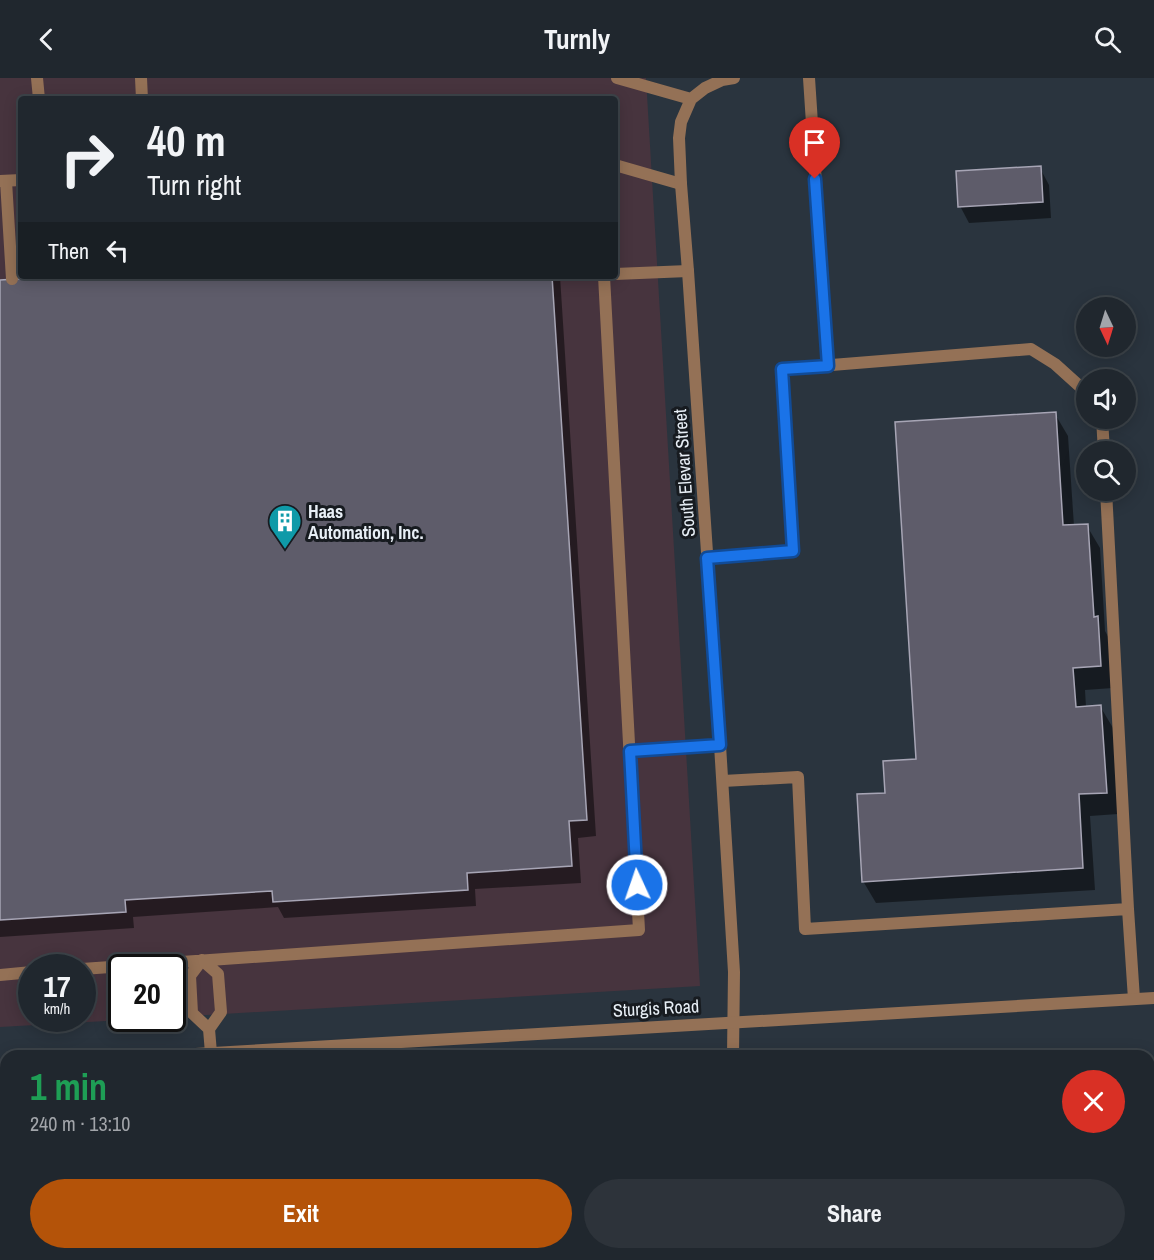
<!DOCTYPE html>
<html lang="en">
<head>
<meta charset="utf-8">
<style>
	body { margin:0; font-family:"Archivo Narrow",sans-serif; background:#2d333a; color:#f1f3f6; height:100vh; display:flex; flex-direction:column; font-size:22px; white-space:nowrap }
	* { box-sizing:border-box; margin:0 }
	p { font-size:20px; color:#a2a5aa }
	.icon { flex:none; width:33px; height:33px; fill:none; stroke:currentColor; stroke-width:2; stroke-linecap:round; stroke-linejoin:round }
	.map { position:relative; flex:1; overflow:hidden }
	.drawer { position:absolute; left:0px; top:972px; width:1155px; height:210px; display:flex; flex-direction:column; background:#20272e; border-radius:18px 18px 0 0; box-shadow:0 3px 15px #0003,0 0 0 2px #3d444a }
	.drawer>* { flex:none }
	.banner { position:absolute; left:18px; top:18px; width:600px; height:183px; border-radius:6px; box-shadow:0 3px 15px #0003,0 0 0 2px #3d444a; background:#20272e; color:#f1f3f6; overflow:hidden }
	.needle { width:39px; rotate:176deg }
	.controls { position:absolute; left:1076px; top:219px; display:grid; gap:12px }
	.controls a { display:grid; place-items:center; width:60px; height:60px; border-radius:50%; background:#20272e; box-shadow:0 3px 15px #0003,0 0 0 2px #3d444a; font-size:30px }
	.speed { position:absolute; left:18px; top:876px; display:flex; gap:12px; font-size:30px; font-weight:700; text-align:center }
	.speed>* { display:grid; place-content:center; width:78px; height:78px; border-radius:50%; background:#20272e; box-shadow:0 3px 15px #0003,0 0 0 2px #3d444a; line-height:1 }
	.speed small { font-size:15px; font-weight:400 }
	.speed .limit { border:3px solid #111; border-radius:9px; background:#fff; color:#111 }
	.pin { position:absolute; display:grid; place-items:center; width:51px; height:51px; color:#fff; margin:-62px -26px; border-radius:50% 50% 50% 0; rotate:-45deg; box-shadow:0 0 6px #0007 }
	.pin .icon { rotate:45deg }
	.me { position:absolute; width:66px; margin:-33px; rotate:357deg; stroke-linejoin:round; filter:drop-shadow(0 0 4px #0008) }
	.turn { display:flex; align-items:center; gap:21px; height:126px; padding:0 30px; font-size:27px }
	.turn .icon { width:78px; height:78px; stroke-width:2.5 }
	.turn b { display:block; font-size:42px; line-height:51px }
	.then { display:flex; align-items:center; height:57px; padding:0 30px; background:#0003; gap:12px; font-size:22px }
	.round { display:grid; place-items:center; flex:none; width:63px; height:63px; border-radius:32px; background:#2d333a }
	.head { display:flex; align-items:center; justify-content:space-between; height:102px; padding:0 30px }
	h1 { font-size:36px; font-weight:700; line-height:45px; color:#1e9e55 }
	.button { display:flex; gap:12px; margin-top:auto; padding:12px 30px }
	.button a { flex:1; height:69px; border-radius:36px; background:#b45309; color:#fff; font-size:24px; font-weight:700; line-height:69px; text-align:center }
	.button a+a { background:#2d333a; color:#f1f3f6 }
	header { display:flex; justify-content:space-between; align-items:center; height:78px; padding:0 30px; background:#20272e; font-size:27px; font-weight:700 }
	.map>svg:first-child { display:block }
	.industrial { fill:#47343e; fill-rule:evenodd }
	.shadow { fill:#0007 }
	.building { fill:#5e5c6a; stroke:#a7a5b5; stroke-width:1.5 }
	.lines { fill:none; stroke-linecap:round; stroke-linejoin:round }
	.service { stroke:#947156; stroke-width:12 }
	.minor { stroke:#947156; stroke-width:12 }
	.tertiary { stroke:#947156; stroke-width:12 }
	.route-casing { stroke:#114b97; stroke-width:15 }
	.route { stroke:#1a73e8; stroke-width:10 }
	.labels { text-anchor:middle; dominant-baseline:central; stroke-width:6; stroke-linejoin:round; paint-order:stroke }
	.street-label { font-size:18px; fill:#e8eff6; stroke:#171b20 }
	.poi-label { font-size:18px; font-weight:bold; fill:#e8eff6; stroke:#171b20; text-anchor:start }
</style>
</head>
<body>
<header><svg class="icon" aria-label="back" viewBox="0 0 24 24"><path d="M15 5l-7 7 7 7"/></svg>Turnly<svg class="icon" aria-label="search" viewBox="0 0 24 24"><circle cx="10" cy="10" r="6"/><path d="M15 15l6 6"/></svg></header>
<div class="map">
<svg width="1154" height="1182" viewBox="0 0 1154 1182">
	<rect width="100%" height="100%" fill="#2a343e"/>
	<path class="industrial" d="M0,0H646L700,908L173,939L172,890H122V940L141,941L0,949ZM21,21H615V198H21ZM32,890H82V940H32Z
		M1154,1012V1182H804L803,1176H1149V1013Z"/>
	<path class="shadow" d="M1040,90L1049,107L1051,140L969,145L960,128Z
		M82,198H560L596,758L578,760L581,805L475,811L476,828L284,840L278,829L133,839L134,850L0,859V203Z
		M1055,336L1068,358L1074,448H1087L1100,470L1105,553L1110,562L1113,610L1085,612L1086,629L1100,628L1113,650L1118,736L1090,738L1095,812L876,825L863,803L886,716L917,683Z
		M0,1067H6V1176H76L77,1182H0Z
		M155,1176H611L612,1182H155Z"/>
	<path class="building" d="M1041,88L1043,124L958,129L956,93Z
		M62,198H552L587,742L569,743L572,788L467,795L468,812L273,824L272,813L125,822L126,834L0,842V202Z
		M1056,334L1063,447L1088,446L1094,539L1098,538L1101,588L1073,590L1076,629L1101,627L1107,715L1079,716L1083,790L862,804L857,716L885,715L883,683L916,681L895,344Z
		M6,1065V1176H66V1182H0V1066Z
		M153,1176H601V1182H154Z"/>
	<g class="lines">
		<path class="service" d="M37,0L39,21
			M141,0L142,21
			M809,0L828,287
			M615,87L681,106
			M0,103L21,102
			M6,103L12,201
			M615,196L688,193
			M1102,340L1104,374
			M1106,412L1128,831
			M707,480L793,473L782,291L1031,271L1055,286L1086,314
			M629,673L720,667
			M723,703L798,699L805,851L1128,831L1134,921
			M82,891L639,852L604,198
			M0,897L32,894
			M209,951L192,935L190,898L202,882L218,896L221,934L209,951L211,975
			M1149,1149H1154
			M109,1176V1182
			M640,1176L641,1182
			M948,1176L949,1182"/>
		<path class="minor" d="M617,0L691,21
			M733,978L734,894L720,667L688,193L681,106L679,60L681,44L691,21L705,10L722,2L734,0
			M741,1176V1182"/>
		<path class="tertiary" d="M161,978L1154,920
			M0,988H6"/>
	</g>
	<g class="lines">
		<g class="route-casing">
			<path id="route" d="M637,807L630,673L720,667L707,480L793,473L782,291L828,288L815,101"/>
		</g>
		<use href="#route" class="route"/>
	</g>
	<defs>
		<g id="building-pin" transform="scale(1.725)"><path d="M0 17L-7.5 6A9.5 9.5 0 1 1 7.5 6Z" fill="#0f9aa8" stroke="#171b20"/><path d="M-4-6H4V6H1V3H-1V6H-4ZM-2.5-4.3h1.7v1.8h-1.7ZM.8-4.3h1.7v1.8H.8ZM-2.5-1h1.7V.8h-1.7ZM.8-1h1.7V.8H.8Z" fill="#fff"/></g>
	</defs>
	<g fill-rule="evenodd">
		<use href="#building-pin" x="285" y="443"/>
	</g>
	<g class="labels">
		<g class="street-label">
			<text transform="translate(684 395) rotate(-94)">South Elevar Street</text>
			<text transform="translate(656 930) rotate(-3)">Sturgis Road</text>
		</g>
		<g class="poi-label">
			<text x="308" y="433">Haas<tspan x="308" dy="21">Automation, Inc.</tspan></text>
		</g>
	</g>
</svg>
<div class="controls">
<a><svg class="needle" viewBox="-14 -14 28 28"><path d="M0-13l5 13h-10z" fill="#e53935"/><path d="M0 13l5-13h-10z" fill="#a2a5aa"/></svg></a>
<a><svg class="icon" aria-label="sound" viewBox="0 0 24 24"><path d="M4 9h4l5-4v14l-5-4H4zM17 9q2 3 0 6"/></svg></a>
<a><svg class="icon" aria-label="search" viewBox="0 0 24 24"><circle cx="10" cy="10" r="6"/><path d="M15 15l6 6"/></svg></a>
</div>
<div class="speed"><div>17<small>km/h</small></div><div class="limit">20</div></div>
<div class="pin" style="left:815px;top:101px;background:#d93025"><svg class="icon" aria-label="arrive" viewBox="0 0 24 24"><path d="M6 21V4h12l-3 4 3 4H6"/></svg></div>
<svg class="me" style="left:637px;top:807px" viewBox="-20 -20 40 40"><circle r="17" fill="#1a73e8" stroke="#fff" stroke-width="3"/><path d="M0-11L8 9 0 5-8 9z" fill="#fff"/></svg>
<div class="banner">
<div class="turn"><svg class="icon" aria-label="right" viewBox="0 0 24 24"><path d="M7 20v-9h11M14 6l5 5-5 5"/></svg><div><b>40 m</b>Turn right</div></div>
<div class="then">Then<svg class="icon" aria-label="left" viewBox="0 0 24 24"><path d="M17 20v-9H6M10 6l-5 5 5 5"/></svg></div>
</div>
<section class="drawer">
<div class="head"><div><h1>1 min</h1><p>240 m · 13:10</p></div><a class="round" style="background:#d93025;color:#fff"><svg class="icon" aria-label="close" viewBox="0 0 24 24"><path d="M6 6l12 12M18 6L6 18"/></svg></a></div>
<div class="button"><a>Exit</a><a>Share</a></div>
</section>
</div>
</body>
</html>
